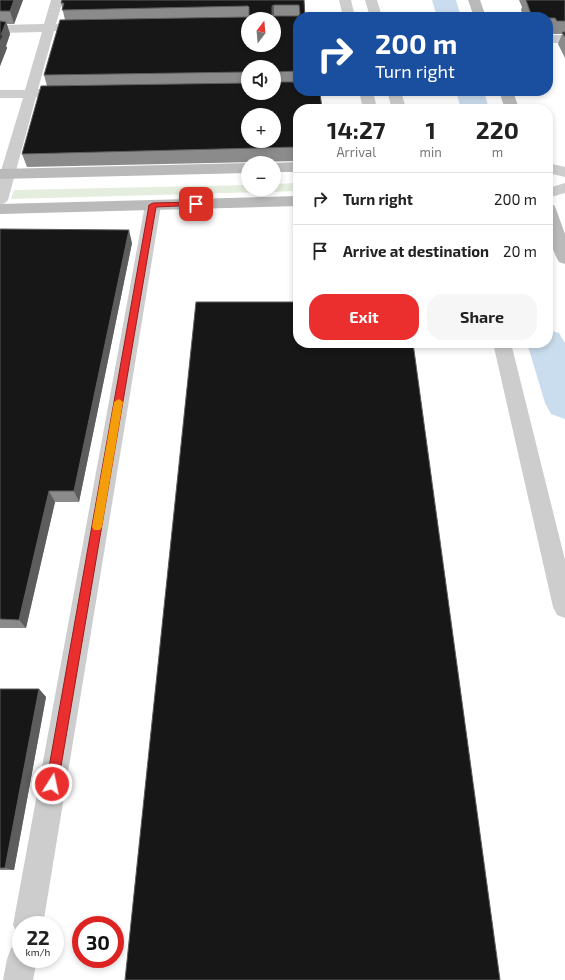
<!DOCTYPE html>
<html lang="en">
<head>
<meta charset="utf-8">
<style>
	body { margin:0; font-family:"Exo 2",sans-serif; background:#f6f6f6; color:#222; height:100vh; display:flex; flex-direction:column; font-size:15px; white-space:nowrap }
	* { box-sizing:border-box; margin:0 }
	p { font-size:13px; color:#767676 }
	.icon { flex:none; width:22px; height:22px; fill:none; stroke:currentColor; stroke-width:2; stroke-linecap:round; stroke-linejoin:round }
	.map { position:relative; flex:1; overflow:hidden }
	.sheet { position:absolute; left:293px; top:104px; width:260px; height:244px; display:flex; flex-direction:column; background:#fff; border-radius:16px; box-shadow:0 2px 6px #0003 }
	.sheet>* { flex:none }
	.hud { position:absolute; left:293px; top:12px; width:260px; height:84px; border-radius:16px; box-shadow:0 2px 6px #0003; background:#1a4fa0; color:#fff; overflow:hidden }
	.needle { width:26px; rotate:16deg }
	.fabs { position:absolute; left:241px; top:12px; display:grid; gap:8px }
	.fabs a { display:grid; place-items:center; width:40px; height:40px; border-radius:50%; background:#fff; box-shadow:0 2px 6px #0003; font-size:20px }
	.speed { position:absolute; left:12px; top:916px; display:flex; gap:8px; font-size:20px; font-weight:700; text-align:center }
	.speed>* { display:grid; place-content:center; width:52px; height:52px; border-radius:50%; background:#fff; box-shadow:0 2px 6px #0003; line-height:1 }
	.speed small { font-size:10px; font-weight:400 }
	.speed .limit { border:6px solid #d22; background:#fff; color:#111 }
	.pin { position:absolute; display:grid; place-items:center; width:34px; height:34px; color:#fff; margin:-17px; border-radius:8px; box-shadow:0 2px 6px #0006 }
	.me { position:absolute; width:44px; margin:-22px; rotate:10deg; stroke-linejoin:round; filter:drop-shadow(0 0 3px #0008) }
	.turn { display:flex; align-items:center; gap:14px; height:84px; padding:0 16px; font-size:18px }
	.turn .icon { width:52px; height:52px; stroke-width:2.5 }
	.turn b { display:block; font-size:28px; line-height:34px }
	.eta { display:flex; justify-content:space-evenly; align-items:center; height:68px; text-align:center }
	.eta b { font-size:24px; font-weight:700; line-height:28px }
	.action { display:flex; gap:8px; margin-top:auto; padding:8px 16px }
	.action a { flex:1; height:46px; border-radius:16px; background:#eb2e2e; color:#fff; font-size:16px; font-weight:700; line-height:46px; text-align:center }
	.action a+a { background:#f6f6f6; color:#222 }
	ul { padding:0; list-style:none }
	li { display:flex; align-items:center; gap:12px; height:52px; padding:0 16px; border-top:1px solid #e0e0e0 }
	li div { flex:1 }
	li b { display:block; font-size:15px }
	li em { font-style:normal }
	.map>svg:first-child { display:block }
	.green { fill:#e5eede }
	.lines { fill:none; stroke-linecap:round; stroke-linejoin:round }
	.river { fill:#caddee; fill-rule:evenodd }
	.minor { fill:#cdcdcd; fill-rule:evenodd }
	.tertiary { fill:#cdcdcd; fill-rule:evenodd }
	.secondary { fill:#bababa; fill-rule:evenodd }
	.wall { fill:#8b8b8b; fill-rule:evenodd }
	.shaded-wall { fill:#5d5d5d }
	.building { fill:#171717; stroke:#5d5d5d; fill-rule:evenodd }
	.route { fill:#eb2e2e; stroke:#991e1e }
	.slow { fill:#f59e0b }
</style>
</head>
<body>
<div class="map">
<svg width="565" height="980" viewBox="0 0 565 980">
	<rect width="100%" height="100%" fill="#fff"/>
	<path class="green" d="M298,183V191L11,199L14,190L248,185V189H274V184Z"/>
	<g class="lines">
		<path class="river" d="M432,0H456L461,17H437Z
			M456,91H484L489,109H461Z
			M548,330L559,333L565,343V419L551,414L545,403L527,343H548Z"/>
		<path class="minor" d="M51,0H63L56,24L85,23L89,24L91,27L89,30L85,31H54L38,89H67L72,90L74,93L72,96L67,97H36L8,200L5,203L0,205V174L23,98H0V90H25L42,32L0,33V25L44,24Z
			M548,35H565V43H548Z
			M153,200L158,202L161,205L43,925H21V937L18,935L13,925L145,205L148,202Z
			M493,343H511L565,560V618L557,615L553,607Z
			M21,944V959H37L33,980H3L7,959L11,948Z"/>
		<path class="tertiary" d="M339,0H351L355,17H343Z
			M365,0H377L382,17H370Z
			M359,91H373L377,109H363Z
			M387,91H401L406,109H392Z
			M548,163L565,167V177L548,173Z
			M565,183V193L548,198V188Z"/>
		<path class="secondary" d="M468,0H480L486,17H474Z
			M499,91H513L519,109H505Z
			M298,162V172H274V163H272Z
			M248,163V173L0,179V169Z
			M298,196V206L0,214V204Z
			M548,204L554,205L556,209L565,234V264L559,262C548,244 548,224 548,204Z"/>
	</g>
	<path class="wall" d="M0,0H23L14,24H7L10,34L6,46L7,48L0,66Z
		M304,0L305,17H298V161L27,167L22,154L47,86L44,75L65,20L61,3ZM248,67H274V93H248Z
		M519,0H565V58L558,44L562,34H553L552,31H548V17H524L521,10L522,7Z
		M0,229L132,243L79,502H55L26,628H0Z
		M0,689H39L46,697L14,870H0Z"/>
	<path class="shaded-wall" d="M14,0H23L14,24L10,11Z
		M274,5V18L272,19V6Z
		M6,22L10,34L6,46L7,48L0,66V42L1,35Z
		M129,230L132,243L79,502L74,491Z
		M49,491L55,502L26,628L19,620Z
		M39,689L46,697L14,870L5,868Z"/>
	<path class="building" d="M0,0H14L10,11H0Z
		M62,0H304L305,17H298V71L274,72V67H248V75L247,72L44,75L60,20L248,17L249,15V7L248,6L62,10L64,3H61ZM274,5H299L300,14L298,16H274L272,14V6ZM248,19H274V45H248Z
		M526,0H565V21H557L555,18H548V17H532Z
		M0,21L6,22L1,35H3L0,42Z
		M562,32H565V37Z
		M274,82H298V91H316L317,93H320L322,109H298V147L22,154L41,86L248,83V93H274ZM248,115H274V141H248Z
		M0,229L129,230L74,491H49L19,620L0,619Z
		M196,302H298V343H413L500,980H125Z
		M0,689H39L5,868H0Z"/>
	<path class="route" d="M196,202H199V205L156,207L58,784L56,788L52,790L48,788L46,784L149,205L153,203Z"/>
	<path class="slow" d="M119,399L123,402L102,527L100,530H94L92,527L114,402Z"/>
</svg>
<div class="fabs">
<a><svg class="needle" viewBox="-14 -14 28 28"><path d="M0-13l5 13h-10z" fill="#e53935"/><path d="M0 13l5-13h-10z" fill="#767676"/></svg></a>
<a><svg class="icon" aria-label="sound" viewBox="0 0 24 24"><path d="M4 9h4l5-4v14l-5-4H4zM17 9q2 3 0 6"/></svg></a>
<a>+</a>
<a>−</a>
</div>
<div class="speed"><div>22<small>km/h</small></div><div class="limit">30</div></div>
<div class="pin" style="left:196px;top:204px;background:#d93025"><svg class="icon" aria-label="arrive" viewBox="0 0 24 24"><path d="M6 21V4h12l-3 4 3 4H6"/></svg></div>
<svg class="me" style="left:52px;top:784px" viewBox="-20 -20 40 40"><circle r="17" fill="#eb2e2e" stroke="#fff" stroke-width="3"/><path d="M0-11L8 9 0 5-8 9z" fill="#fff"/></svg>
<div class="hud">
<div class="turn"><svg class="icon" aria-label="right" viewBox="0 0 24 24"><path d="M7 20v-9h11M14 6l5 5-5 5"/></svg><div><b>200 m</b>Turn right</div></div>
</div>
<section class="sheet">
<div class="eta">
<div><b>14:27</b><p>Arrival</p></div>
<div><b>1</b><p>min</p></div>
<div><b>220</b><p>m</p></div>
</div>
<ul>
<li><svg class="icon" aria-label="right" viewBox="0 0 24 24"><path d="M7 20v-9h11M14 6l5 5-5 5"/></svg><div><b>Turn right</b></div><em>200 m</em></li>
<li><svg class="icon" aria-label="arrive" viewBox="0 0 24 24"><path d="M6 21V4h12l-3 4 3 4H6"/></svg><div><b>Arrive at destination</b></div><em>20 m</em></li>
</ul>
<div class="action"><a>Exit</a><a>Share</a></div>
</section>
</div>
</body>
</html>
